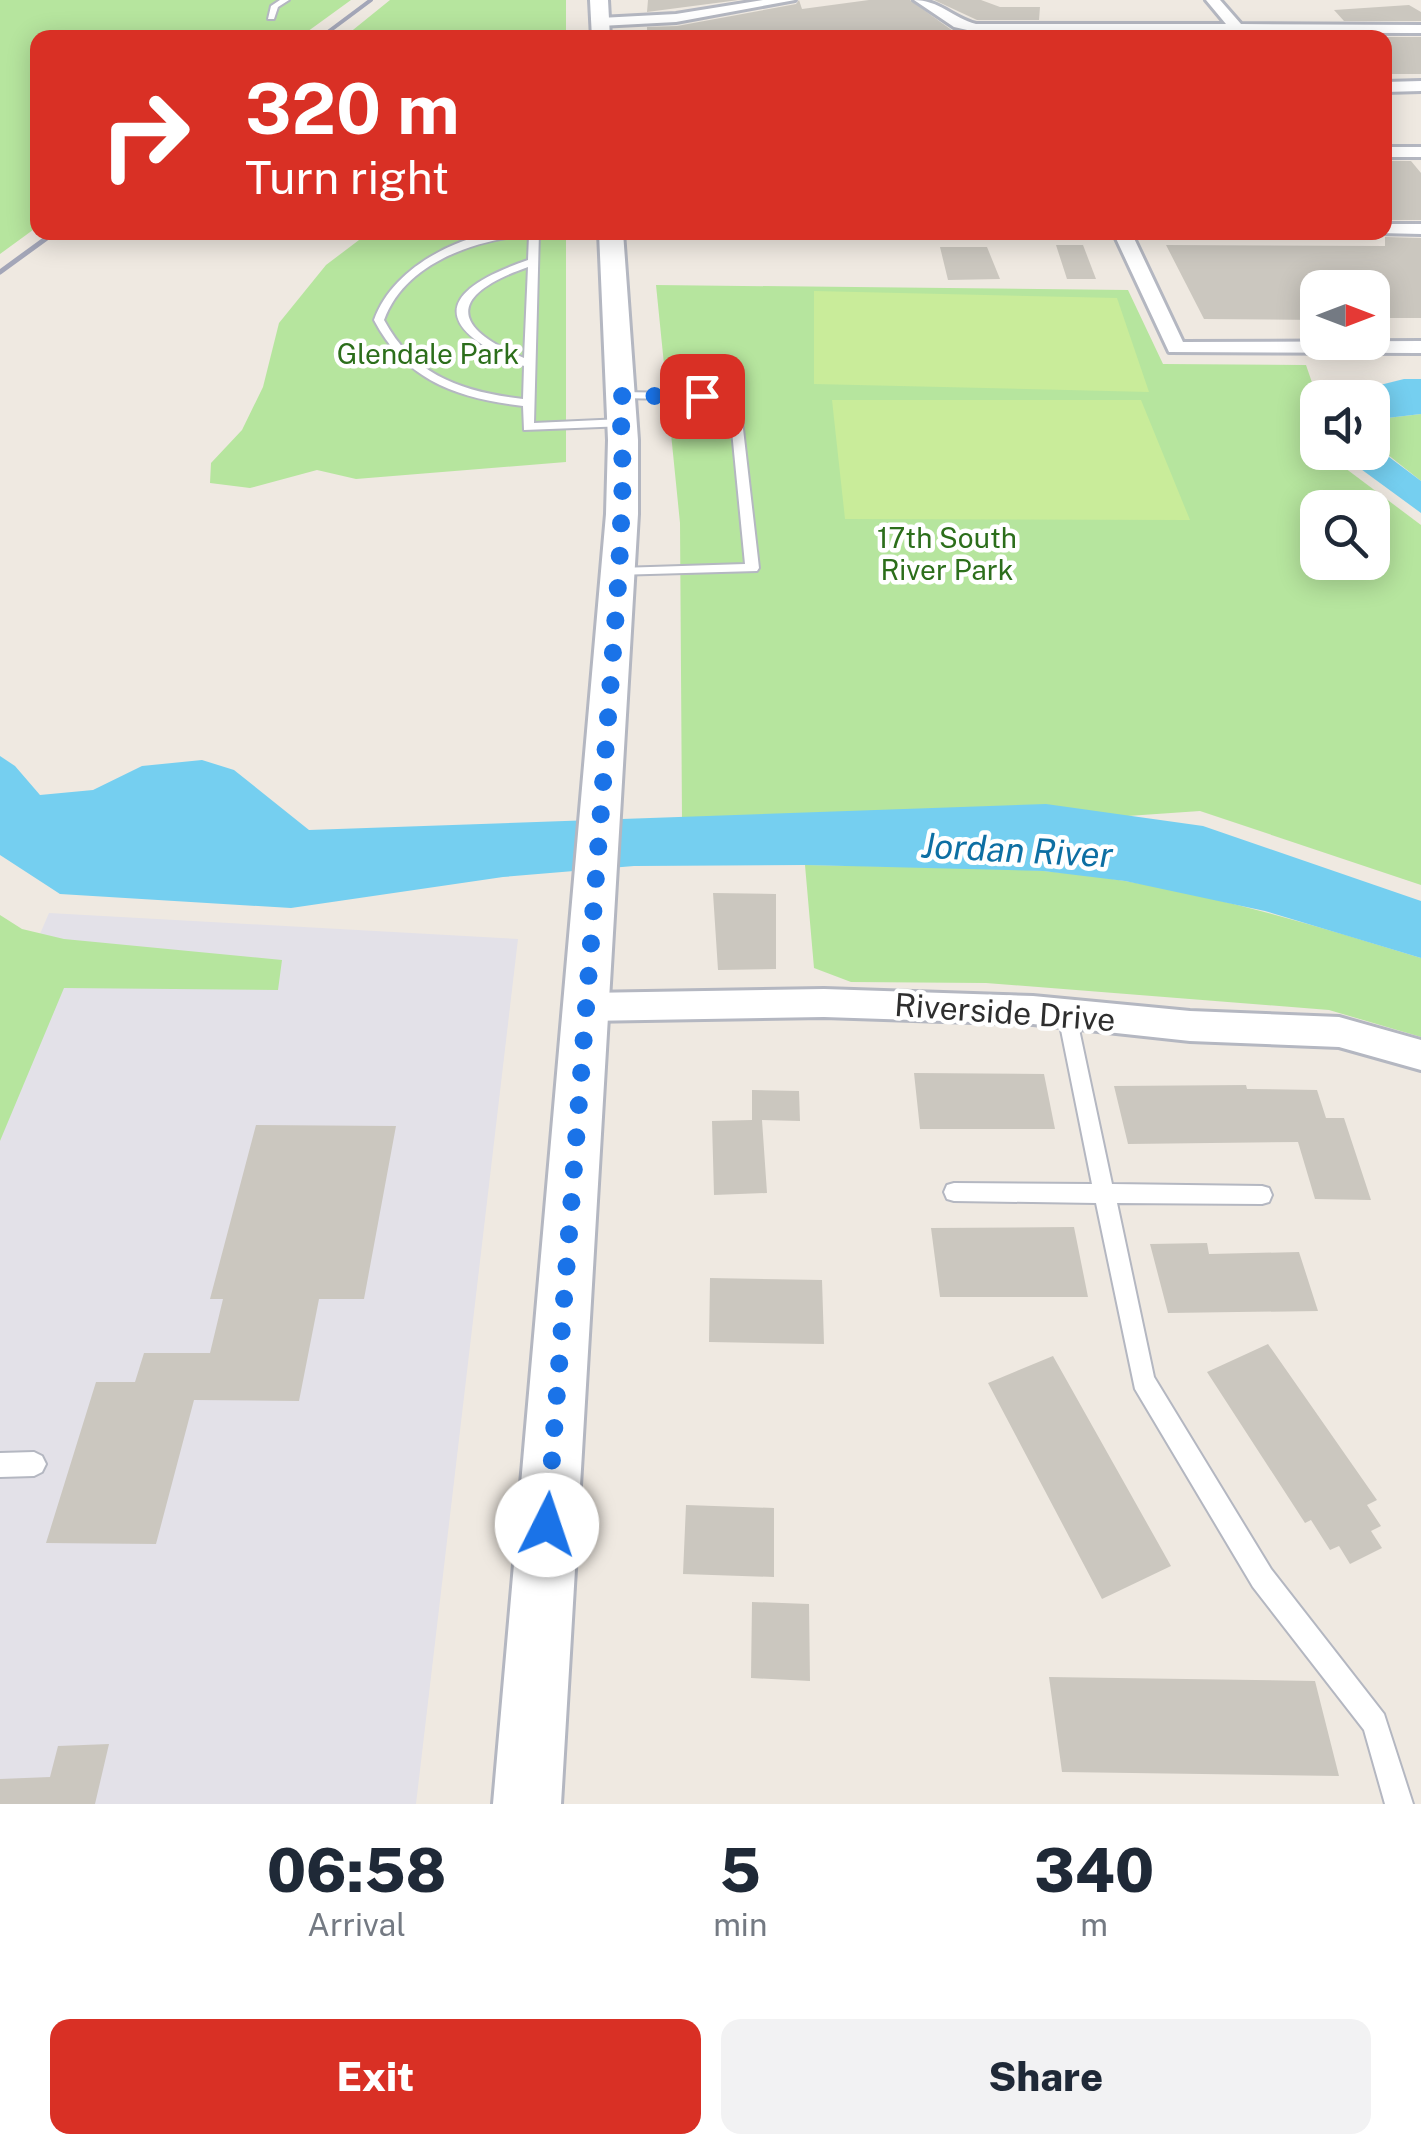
<!DOCTYPE html>
<html lang="en">
<head>
<meta charset="utf-8">
<style>
	body { margin:0; font-family:"Public Sans",sans-serif; background:#f2f2f3; color:#1f2937; height:100vh; display:flex; flex-direction:column; font-size:38px; white-space:nowrap }
	* { box-sizing:border-box; margin:0 }
	p { font-size:32px; color:#747a83 }
	.icon { flex:none; width:55px; height:55px; fill:none; stroke:currentColor; stroke-width:2; stroke-linecap:round; stroke-linejoin:round }
	.map { position:relative; height:1804px; overflow:hidden }
	.drawer { display:flex; flex-direction:column; background:#fff; flex:1 }
	.drawer>* { flex:none }
	.guide { position:absolute; left:30px; top:30px; width:1362px; height:210px; border-radius:20px; box-shadow:0 5px 25px #0003; background:#d93025; color:#fff; overflow:hidden }
	.needle { width:65px; rotate:90deg }
	.tools { position:absolute; left:1300px; top:270px; display:grid; gap:20px }
	.tools a { display:grid; place-items:center; width:90px; height:90px; border-radius:20px; background:#fff; box-shadow:0 5px 25px #0003; font-size:50px }
	.pin { position:absolute; display:grid; place-items:center; width:85px; height:85px; color:#fff; margin:-42px; border-radius:20px; box-shadow:0 5px 15px #0006 }
	.me { position:absolute; width:110px; margin:-55px; rotate:4deg; stroke-linejoin:round; filter:drop-shadow(0 0 8px #0008) }
	.turn { display:flex; align-items:center; gap:35px; height:210px; padding:0 50px; font-size:45px }
	.turn .icon { width:130px; height:130px; stroke-width:2.5 }
	.turn b { display:block; font-size:70px; line-height:85px }
	.eta { display:flex; justify-content:space-evenly; align-items:center; height:170px; text-align:center }
	.eta b { font-size:60px; font-weight:800; line-height:70px }
	.primary-button { display:flex; gap:20px; margin-top:auto; padding:20px 50px }
	.primary-button a { flex:1; height:115px; border-radius:20px; background:#d93025; color:#fff; font-size:40px; font-weight:800; line-height:115px; text-align:center }
	.primary-button a+a { background:#f2f2f3; color:#1f2937 }
	.map>svg:first-child { display:block }
	.industrial { fill:#e3e1e8 }
	.green { fill:#b6e59e; fill-rule:evenodd }
	.pitch { fill:#c9ec9a }
	.water { fill:#75cff0 }
	.building { fill:#cbc7bf }
	.lines { fill:none; stroke-linecap:round; stroke-linejoin:round }
	.service-casing { stroke:#b4b7c1; stroke-width:4 }
	.minor-casing { stroke:#b4b7c1; stroke-width:6 }
	.tertiary-casing { stroke:#b4b7c1; stroke-width:6 }
	.service { fill:#fff; fill-rule:evenodd }
	.minor { fill:#fff; fill-rule:evenodd }
	.tertiary { fill:#fff; fill-rule:evenodd }
	.rail-far1 { stroke:#a3a6b8; stroke-width:4 }
	.rail { stroke:#a3a6b8; stroke-width:5 }
	.route { stroke:#1a73e8; stroke-width:18; stroke-dasharray:0 32.4 }
	.labels { text-anchor:middle; dominant-baseline:central; stroke-width:9; stroke-linejoin:round; paint-order:stroke }
	.far-park-label { font-size:28px; fill:#2c6e1b; stroke:#fff }
	.street-label { font-size:32px; fill:#2e2e2e; stroke:#fff }
	.water-label { font-size:35px; font-style:italic; fill:#0d6fa3; stroke:#fff }
</style>
</head>
<body>
<div class="map">
<svg width="1421" height="1804" viewBox="0 0 1421 1804">
	<rect width="100%" height="100%" fill="#efe9e1"/>
	<path class="industrial" d="M49,913L518,939L416,1804H0V1027Z"/>
	<path class="green" d="M0,0H351L300,37L38,38L37,227L0,254Z
		M390,0H566V37L343,38Z
		M420,232L566,233V462L356,479L317,470L250,488L210,483L211,463L242,430L263,387L279,323L326,265L363,237Z
		M656,285L1128,290L1163,364L1306,365L1317,397L1308,418L1317,438L1318,452L1325,453L1421,525V885L1200,811L1084,819H682L680,523ZM1318,508H1372V562H1318Z
		M1421,414V481L1373,443L1387,418Z
		M805,865C911,868 1020,863 1125,881C1226,898 1323,928 1421,958V1037L1329,1010L986,983L851,982L814,968Z
		M0,915L22,929L64,939L282,960L278,990L64,988L0,1141Z"/>
	<path class="pitch" d="M814,291L1117,298L1149,392L814,384Z
		M832,400H1141L1190,520L845,519Z"/>
	<path class="water" d="M1404,379H1421V414L1387,418L1373,443L1372,398L1332,397Z
		M1373,445L1421,481V513L1339,453L1372,452Z
		M0,756L15,766L40,795L93,790L142,766L202,760L234,770L309,830L1046,804L1203,826L1421,901V958L1265,911L1125,881L1043,871L805,865L634,866L503,877L291,908L60,894L0,855Z"/>
	<path class="building" d="M648,0H739L647,12Z
		M799,0L802,9L869,0H910L953,31L976,36L1038,38H647V27L677,26L796,4Z
		M934,0H981L1000,7H1040L1039,20H977Z
		M1409,5L1421,12V21H1344L1334,10Z
		M1421,37V74H1385V38L1360,37Z
		M1385,161H1411L1421,173V220H1385Z
		M1385,237L1421,238V318H1382L1372,304V281H1318V320L1204,319L1166,245L1385,246Z
		M1056,245H1083L1096,279H1067Z
		M940,247H987L1000,279L948,280Z
		M713,893L776,894V969L718,970Z
		M914,1073L1044,1074L1055,1129H920Z
		M1246,1085L1247,1089L1317,1090L1326,1118H1344L1371,1200L1315,1199L1298,1142L1128,1144L1114,1086Z
		M752,1090L799,1091L800,1121L762,1120L767,1193L714,1195L712,1121L752,1120Z
		M256,1125L396,1126L364,1299H319L299,1401L194,1400L156,1544L46,1543L96,1382H135L144,1353H210L223,1299H210Z
		M1074,1227L1088,1297H940L931,1228Z
		M1207,1243L1209,1254L1299,1252L1318,1311L1168,1313L1150,1244Z
		M710,1278L822,1280L824,1344L709,1342Z
		M1268,1344L1377,1500L1367,1505L1381,1526L1371,1531L1382,1548L1350,1564L1339,1546L1330,1550L1311,1520L1305,1523L1207,1372Z
		M1053,1356L1171,1566L1102,1599L988,1383Z
		M686,1505L774,1508V1577L683,1574Z
		M752,1602L809,1604L810,1681L751,1678Z
		M1049,1677L1315,1681L1339,1776L1062,1772Z
		M109,1744L95,1804H0V1779L50,1777L58,1746Z"/>
	<g class="lines">
		<g class="service-casing">
			<path id="service" d="M280,0H289L278,7L274,19H268L271,6Z
				M496,232H539L534,423L622,419L628,423L626,426L524,430L523,406C457,398 406,381 374,320C391,272 447,241 496,232ZM529,235L528,260C435,292 432,327 524,366L523,399C463,392 414,376 384,320C405,263 474,240 529,235ZM528,267L524,358C447,326 451,294 528,267Z
				M621,392L739,394L759,568L757,571L614,575V569L619,568L745,564L729,400L617,398L615,396Z
				M1067,1007L1074,1010L1076,1015L1112,1184L1262,1186L1269,1188L1272,1195L1269,1202L1262,1204L1117,1203L1154,1377L1271,1569L1384,1714L1413,1804H1385L1364,1730L1253,1587L1135,1389L1096,1203L954,1201L947,1199L944,1192L947,1185L954,1183L1092,1184L1058,1015L1060,1010Z
				M34,1452L42,1456L46,1464L42,1472L34,1476L0,1477V1453Z"/>
		</g>
		<g class="minor-casing">
			<path id="minor" d="M763,0H795L676,22L600,26L593,22L600,18L676,14Z
				M914,0C939,0 953,18 976,24H1226L1206,0H1220L1241,24L1421,25V33L976,32L954,27Z
				M1421,81V91L1385,92V82Z
				M1385,147H1421V157H1385Z
				M1385,224H1421V234L1379,233L1385,232Z
				M1113,232H1131L1183,342L1421,341V353L1169,352Z
				M824,989L1033,996L1190,1011L1339,1017L1421,1040V1070L1339,1047L1190,1041L1033,1024L824,1017L586,1021L574,1017L569,1007L574,997L586,993Z"/>
		</g>
		<g class="tertiary-casing">
			<path id="tertiary" d="M590,0H608L610,38H592Z
				M599,232H623L638,440V514L561,1804H493L606,514L608,440Z"/>
		</g>
		<use href="#service" class="service"/>
		<use href="#minor" class="minor"/>
		<use href="#tertiary" class="tertiary"/>
		<path class="rail-far1" d="M320,38L371,0"/>
		<path class="rail" d="M0,272L55,232"/>
	</g>
	<g class="lines">
		<path class="route" d="M547,1525L619,572L623,476L620,396H702"/>
	</g>
	<g class="labels">
		<g class="far-park-label">
			<text x="428" y="353">Glendale Park</text>
			<text x="947" y="537">17th South<tspan x="947" dy="32">River Park</tspan></text>
		</g>
		<g class="street-label">
			<text transform="translate(1005 1012) rotate(4)">Riverside Drive</text>
		</g>
		<g class="water-label">
			<text transform="translate(1017 850) rotate(3)">Jordan River</text>
		</g>
	</g>
</svg>
<div class="tools">
<a><svg class="needle" viewBox="-14 -14 28 28"><path d="M0-13l5 13h-10z" fill="#e53935"/><path d="M0 13l5-13h-10z" fill="#747a83"/></svg></a>
<a><svg class="icon" aria-label="sound" viewBox="0 0 24 24"><path d="M4 9h4l5-4v14l-5-4H4zM17 9q2 3 0 6"/></svg></a>
<a><svg class="icon" aria-label="search" viewBox="0 0 24 24"><circle cx="10" cy="10" r="6"/><path d="M15 15l6 6"/></svg></a>
</div>
<div class="pin" style="left:702px;top:396px;background:#d93025"><svg class="icon" aria-label="arrive" viewBox="0 0 24 24"><path d="M6 21V4h12l-3 4 3 4H6"/></svg></div>
<svg class="me" style="left:547px;top:1525px" viewBox="-20 -20 40 40"><circle r="19" fill="#fff"/><path d="M0-13L10 11 0 6-10 11z" fill="#1a73e8"/></svg>
<div class="guide">
<div class="turn"><svg class="icon" aria-label="right" viewBox="0 0 24 24"><path d="M7 20v-9h11M14 6l5 5-5 5"/></svg><div><b>320 m</b>Turn right</div></div>
</div>
</div>
<section class="drawer">
<div class="eta">
<div><b>06:58</b><p>Arrival</p></div>
<div><b>5</b><p>min</p></div>
<div><b>340</b><p>m</p></div>
</div>
<div class="primary-button"><a>Exit</a><a>Share</a></div>
</section>
</body>
</html>
